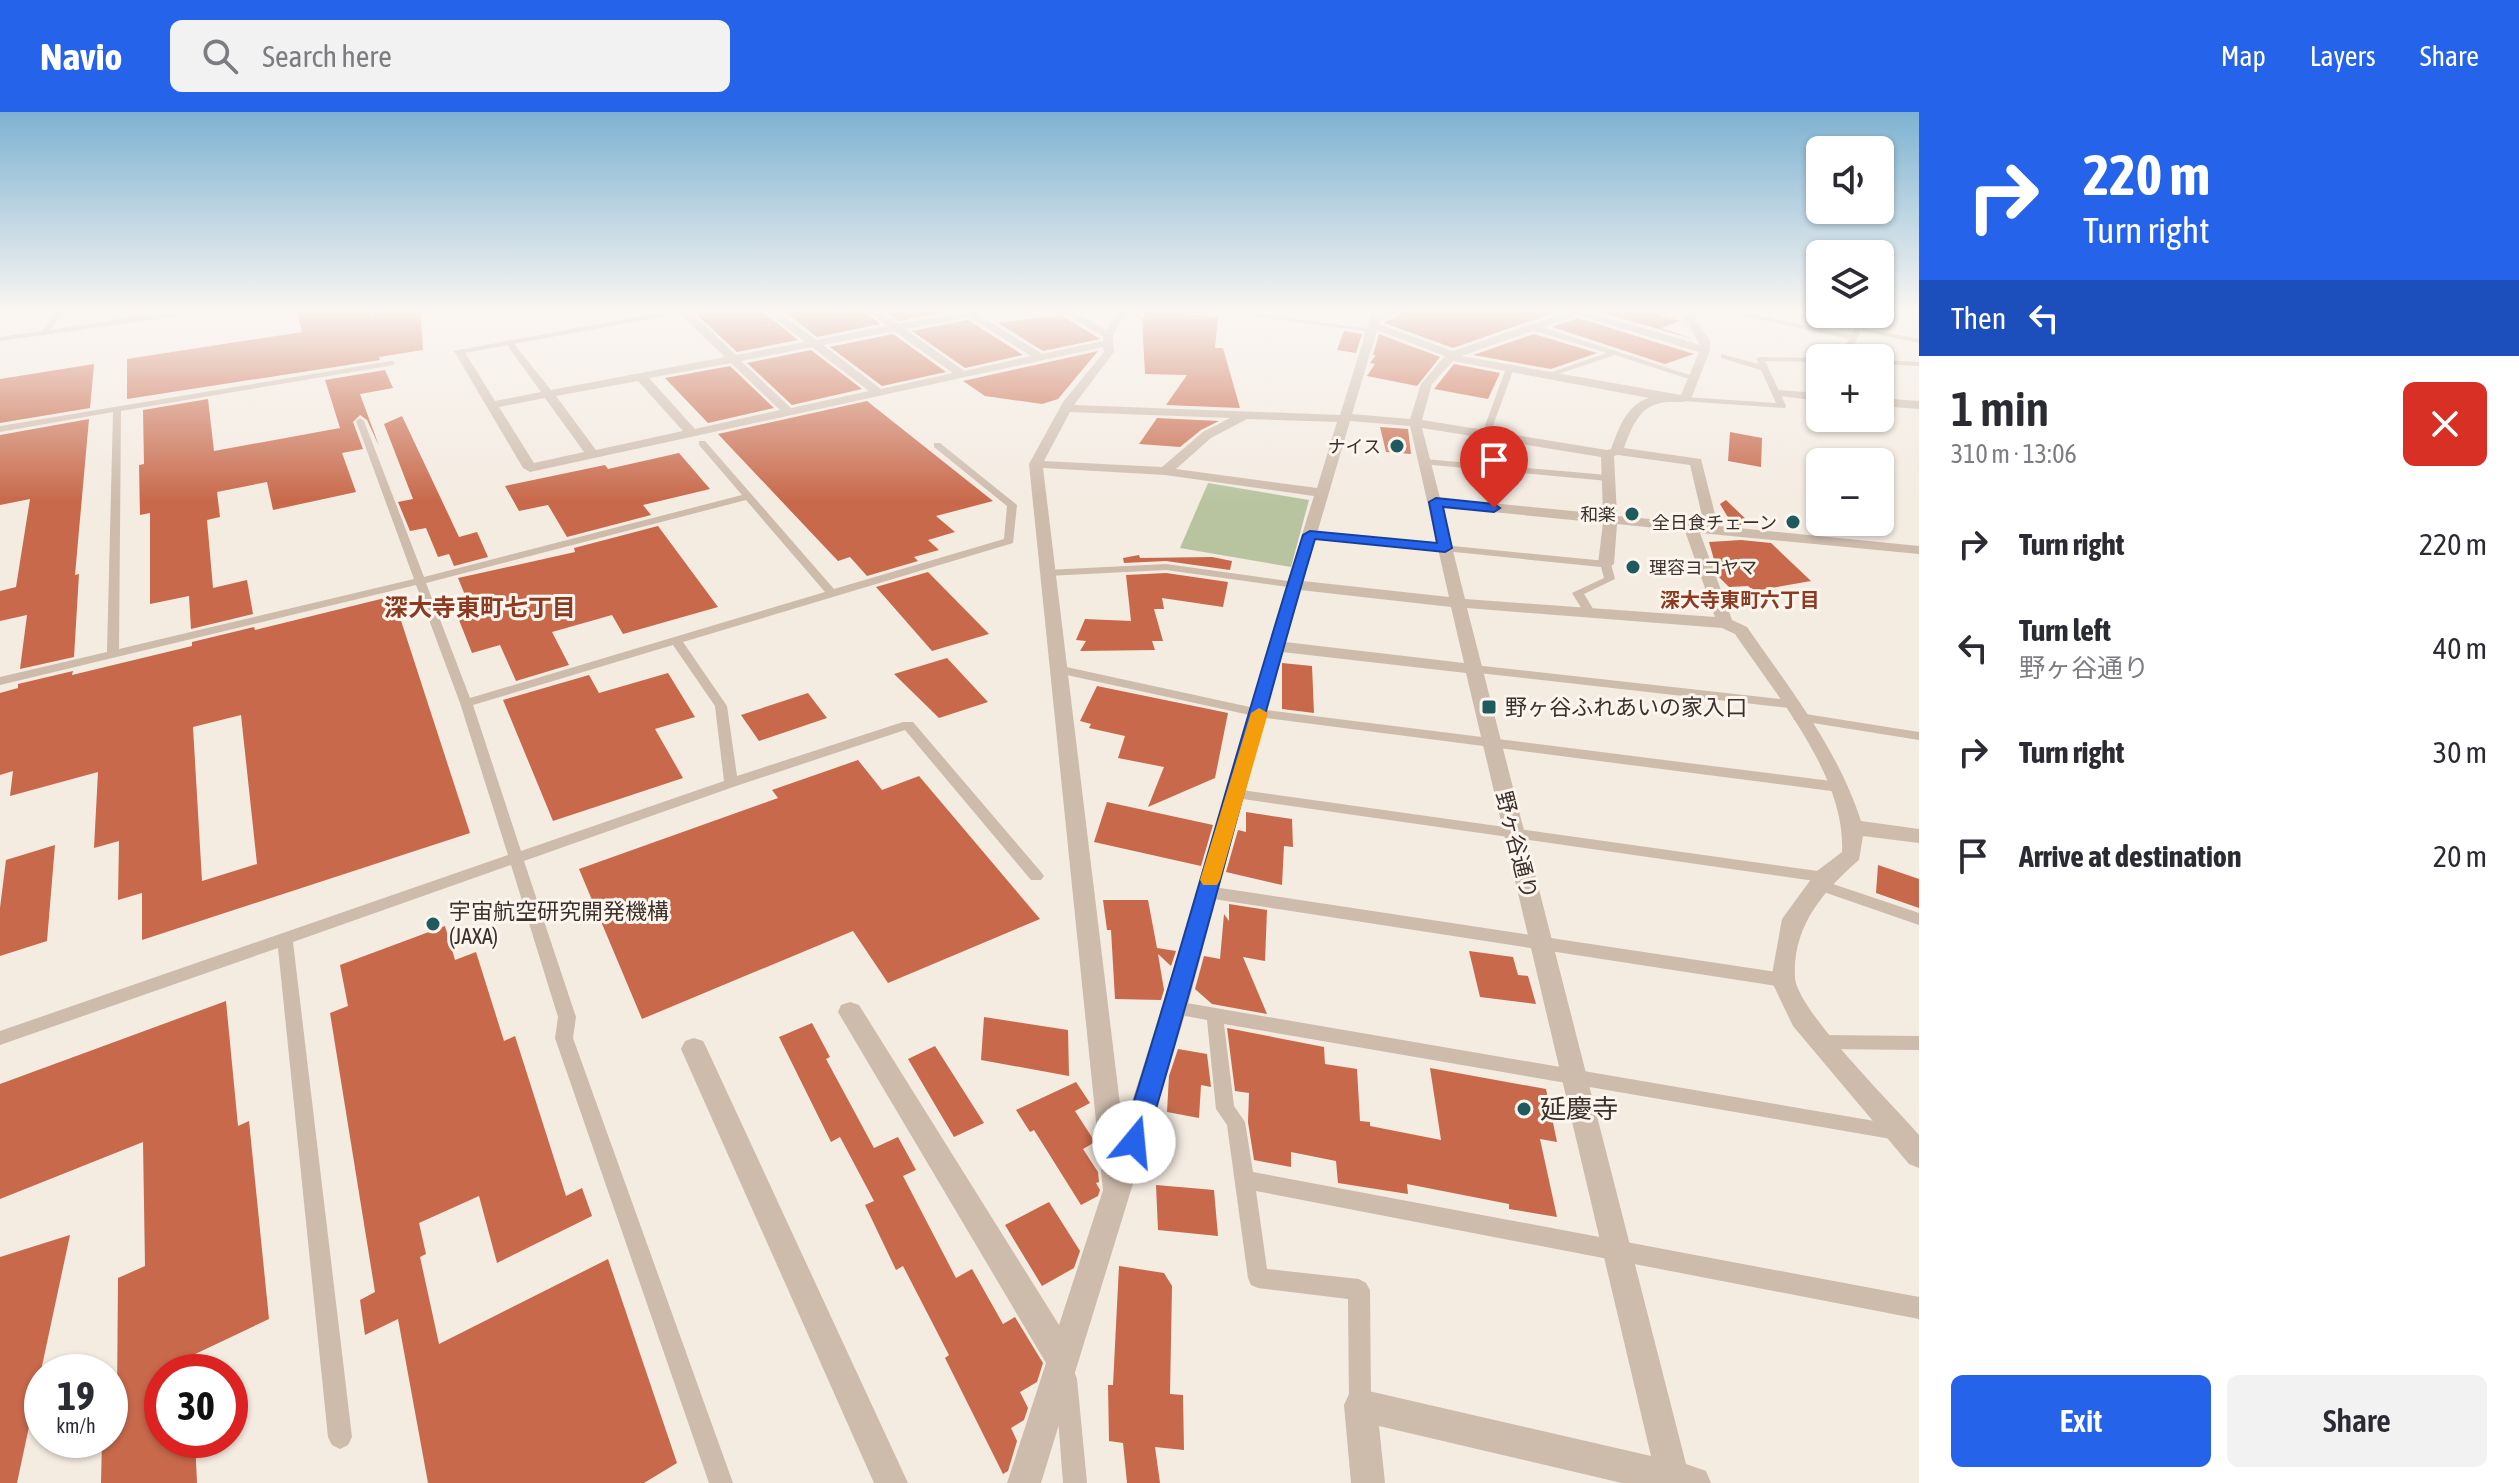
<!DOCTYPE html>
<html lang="en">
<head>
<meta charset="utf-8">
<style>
	body { margin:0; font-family:"Asap Condensed","Noto Sans JP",sans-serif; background:#f2f2f3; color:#2b2b33; height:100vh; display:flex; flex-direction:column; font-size:30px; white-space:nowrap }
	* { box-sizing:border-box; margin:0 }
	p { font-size:26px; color:#7c7c81 }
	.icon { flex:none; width:44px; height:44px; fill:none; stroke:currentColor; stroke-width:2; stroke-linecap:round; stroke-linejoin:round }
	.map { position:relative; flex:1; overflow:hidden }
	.details { display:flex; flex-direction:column; background:#fff; width:600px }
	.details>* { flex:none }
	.guide { background:#2563eb; color:#fff; overflow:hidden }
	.fabs { position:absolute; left:1806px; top:24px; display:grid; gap:16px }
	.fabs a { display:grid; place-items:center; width:88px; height:88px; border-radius:12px; background:#fff; box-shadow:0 2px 6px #0004; font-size:40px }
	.speed { position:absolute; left:24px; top:1242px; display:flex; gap:16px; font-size:40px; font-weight:700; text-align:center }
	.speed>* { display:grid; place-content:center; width:104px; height:104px; border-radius:50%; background:#fff; box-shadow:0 2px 6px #0004; line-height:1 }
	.speed small { font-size:20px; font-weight:400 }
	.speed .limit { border:12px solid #d22; background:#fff; color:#111 }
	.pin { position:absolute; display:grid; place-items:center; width:68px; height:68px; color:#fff; margin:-82px -34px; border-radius:50% 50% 50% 0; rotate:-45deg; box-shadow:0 0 8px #0007 }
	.pin .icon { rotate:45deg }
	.me { position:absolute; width:88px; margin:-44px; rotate:17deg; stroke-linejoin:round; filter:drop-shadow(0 0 6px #0008) }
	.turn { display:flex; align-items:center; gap:28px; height:168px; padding:0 32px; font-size:36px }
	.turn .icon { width:104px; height:104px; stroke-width:2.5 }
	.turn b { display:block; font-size:56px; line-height:68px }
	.then { display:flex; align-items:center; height:76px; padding:0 32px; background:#0003; gap:16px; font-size:30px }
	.round { display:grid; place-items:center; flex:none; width:84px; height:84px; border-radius:12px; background:#f2f2f3 }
	.headline { display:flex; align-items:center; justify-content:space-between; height:136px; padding:0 32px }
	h1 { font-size:48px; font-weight:600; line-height:60px }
	.cta { display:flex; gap:16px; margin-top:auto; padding:16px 32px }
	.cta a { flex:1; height:92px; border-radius:12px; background:#2563eb; color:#fff; font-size:32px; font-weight:600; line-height:92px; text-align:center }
	.cta a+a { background:#f2f2f3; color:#2b2b33 }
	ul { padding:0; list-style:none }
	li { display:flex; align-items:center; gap:24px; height:104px; padding:0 32px }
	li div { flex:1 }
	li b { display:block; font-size:30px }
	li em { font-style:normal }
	header { display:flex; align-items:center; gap:48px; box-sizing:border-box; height:112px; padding:0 40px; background:#2563eb; color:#fff }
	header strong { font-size:38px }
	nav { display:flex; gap:44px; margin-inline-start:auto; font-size:28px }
	.search { width:560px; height:72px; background:#f2f2f3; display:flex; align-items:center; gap:20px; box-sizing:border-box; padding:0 28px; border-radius:12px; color:#7c7c81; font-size:30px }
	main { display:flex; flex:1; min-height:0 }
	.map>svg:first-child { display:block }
	.green { fill:#b8c4a0 }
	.building { fill:#c8694b; fill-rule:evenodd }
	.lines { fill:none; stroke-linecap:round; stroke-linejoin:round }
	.service { fill:#cdbbac; fill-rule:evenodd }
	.minor { fill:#cdbbac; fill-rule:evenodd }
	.tertiary { fill:#cdbbac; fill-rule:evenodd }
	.route { fill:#2563eb; stroke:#184099; stroke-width:2 }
	.slow { fill:#f59e0b }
	.poi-dot { fill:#1f5a5e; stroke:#fbf5ee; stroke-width:3 }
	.labels { text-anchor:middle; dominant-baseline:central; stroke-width:6; stroke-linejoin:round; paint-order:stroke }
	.far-poi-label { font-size:18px; fill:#3b302b; stroke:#fbf5ee; text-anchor:end }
	.far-neighbourhood-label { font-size:20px; font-weight:bold; fill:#8c3b22; stroke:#fbf5ee }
	.poi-label { font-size:22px; fill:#3b302b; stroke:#fbf5ee; text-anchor:start }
	.street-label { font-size:22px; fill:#3b302b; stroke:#fbf5ee }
	.neighbourhood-label { font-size:24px; font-weight:bold; fill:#8c3b22; stroke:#fbf5ee }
	.near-poi-label { font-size:26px; fill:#3b302b; stroke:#fbf5ee; text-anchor:start }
</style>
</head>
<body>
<header>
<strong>Navio</strong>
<div class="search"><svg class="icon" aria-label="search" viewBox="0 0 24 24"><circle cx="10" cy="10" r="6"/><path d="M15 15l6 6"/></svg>Search here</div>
<nav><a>Map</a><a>Layers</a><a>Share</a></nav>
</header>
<main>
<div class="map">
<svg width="1919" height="1371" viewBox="0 0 1919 1371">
	<rect width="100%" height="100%" fill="#f4ebe1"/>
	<path class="green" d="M1208,371L1309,388L1291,455L1180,436Z"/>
	<path class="building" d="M296,197H366L372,204L378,197H420L423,238L379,245L380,248L127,287V247L302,220Z
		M707,197H760L798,228L737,240L696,202Z
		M781,197H861L880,212L817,225Z
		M882,197H959V198L899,209Z
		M1411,197H1565L1453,236L1384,211Z
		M1640,197L1680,209L1661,216L1693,227L1593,198Z
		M1145,198L1218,205L1215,236H1223L1240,296L1166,293L1187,263L1145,262L1142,206L1144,207Z
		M1061,203L1100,227L1043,239L998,211Z
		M1578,206L1694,242L1665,252L1552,215Z
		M968,208L1023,243L965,256L912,219Z
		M1344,219L1362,222L1356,241L1337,238Z
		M893,222L946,260L882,274L830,235Z
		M1379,222L1440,245L1417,274L1367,264L1375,252L1370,251L1376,243H1373Z
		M1534,222L1597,241L1551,257L1473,243Z
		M811,238L862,277L792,293L747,251Z
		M1098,239L1058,287L1042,292L985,284L963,269Z
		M94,252L90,296L0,311V267Z
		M1454,252L1500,261L1488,287L1434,277Z
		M730,254L774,296L708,311L665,266Z
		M385,258L393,276L360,282L379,334L367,308L360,303L353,310L363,337L342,341L356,380L273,398L267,370L217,380L220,405L207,408L213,476L247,468L253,502L191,517L189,484L150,492V401L140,403L139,353L144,352L143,298L208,287L214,339L340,316L325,268Z
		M867,289L993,389L936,404L955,420L928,428L939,438L914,445L918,449L867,464L850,445L838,449L718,322Z
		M402,304L459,425L477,420L488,445L454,454L449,442L438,445L426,416L410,419L398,390L413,387L384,312Z
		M1157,306L1219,309L1201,318L1180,335L1139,332Z
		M89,307L75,463L79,462L74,545L20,557L27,503L0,509V479L16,475L30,387L0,393V323Z
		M1380,315L1408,317L1411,342L1386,340Z
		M1730,320L1762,326L1761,355L1728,349Z
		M679,341L710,377L643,393L651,403L567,425L548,393L519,399L505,374L605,353L608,357Z
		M1726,388L1753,414L1732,412L1720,392Z
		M658,414L718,495L623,522L612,503L552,520L569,553L516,569L500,533L472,541L459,508L474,505L458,466L575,440L574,436Z
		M1741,428L1771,431L1811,469L1754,479L1748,474L1729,475L1719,465L1709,430Z
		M1139,443L1140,446L1212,445L1232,449L1230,458L1166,449L1124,451L1123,446Z
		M928,460L989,522L932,539L876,475Z
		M1166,461L1228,470L1223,495L1162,486L1164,497H1154L1163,529H1152L1155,538L1080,539L1086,529L1076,528L1085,507L1131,509L1126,463Z
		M393,484L470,721L142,828V781L118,788L119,729L94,736L98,660L10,684L13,659L0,663V581L18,576V572L73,559L72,563L192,534V530L254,515L255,518ZM241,603L257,752L202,769L193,615Z
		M947,546L988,590L939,606L894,562Z
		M1282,551L1312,554L1314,601L1282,597Z
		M668,561L695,605L655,617L683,666L553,709L503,588L589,563L599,581Z
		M1097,574L1228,601L1215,666L1148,695L1164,655L1118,646L1125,624L1089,616L1091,612L1080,609Z
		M808,581L827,606L759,629L741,603Z
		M858,648L882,678L919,664L1040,807L888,871L853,819L642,907L579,757L778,686L772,678Z
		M1107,690L1213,713L1201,754L1094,730Z
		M1246,700L1292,707L1293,735L1284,734L1282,773L1226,760L1238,718L1246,720Z
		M55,733L47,829L0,844V796L6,748Z
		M1878,753L1919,767V796L1876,781Z
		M1103,788H1148L1157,836L1176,839L1171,854L1158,842L1164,878L1161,888L1115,887L1111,818H1107Z
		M1229,792L1267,798L1265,849L1243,845L1267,902L1212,892L1195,877L1204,844L1220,847L1224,802L1229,809Z
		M445,814L455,848L476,840L504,929L515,924L566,1084L582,1076L592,1104L497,1151L479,1084L419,1111L426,1142L420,1145L439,1232L608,1147L677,1351L644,1371H428L398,1207L365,1223L360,1188L375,1180L330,901L348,894L340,853Z
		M1469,839L1513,845L1518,863L1528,864L1536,892L1480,885Z
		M226,889L238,1014L249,1009L269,1207L191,1244L192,1260H162V1328H195L197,1371H101L102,1328H110V1291L117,1288L118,1166L145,1154L143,1030L0,1087V972Z
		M984,905L1068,918L1069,964L981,948Z
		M812,911L830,945L826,947L874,1036L898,1025L916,1058L903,1064L956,1166L972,1157L1003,1212L1015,1205L1043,1251L1037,1270L1020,1280L1028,1296L1024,1308L1011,1316L1017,1329L1008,1359L1003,1362L945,1246L949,1243L903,1154L896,1158L865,1093L874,1089L840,1025L831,1030L779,925Z
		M1227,916L1324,935L1325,952L1357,957L1360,1009L1370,1010V1014L1441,1028L1430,956L1546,977L1557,1030L1540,1027L1557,1105L1509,1097V1092L1407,1072L1408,1082L1338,1071L1336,1049L1291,1040V1055L1254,1048L1248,1010L1249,981L1235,979Z
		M935,934L984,1011L954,1025L908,947Z
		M1178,937L1207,942L1211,975L1201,973L1199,1006L1167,1000L1169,964Z
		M1076,970L1090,991L1075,999L1095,1030L1083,1037L1098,1060L1099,1070L1096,1071L1100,1078L1098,1084L1081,1093L1034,1018L1030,1020L1016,998Z
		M1156,1073L1214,1078L1218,1124L1158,1118Z
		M1049,1090L1080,1139L1074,1156L1042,1174L1005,1113Z
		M70,1123L17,1371H0V1145Z
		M1119,1154L1164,1161L1172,1174L1170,1282L1183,1283L1184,1338L1155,1335L1160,1371H1127L1123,1331L1109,1329L1108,1273H1113Z"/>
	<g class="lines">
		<path class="service" d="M59,197H66L50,218L183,197V202L179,204L0,229V225L42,219Z
			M369,197H375V199L372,201Z
			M1199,197H1222L1376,218L1372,220Z
			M1397,197H1408L1378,210L1371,208Z
			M1711,197H1726L1851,223L1862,202H1870L1863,216L1919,227V231L1861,219L1847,246H1839L1849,227Z
			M1529,213H1535L1696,265L1689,267L1615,243L1549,265V261L1607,241L1529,217Z
			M1721,242L1759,252L1756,247L1760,245L1821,246L1820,250L1765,249L1786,294L1785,296L1682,289L1681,287L1685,285L1776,291L1761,258L1721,246Z
			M1880,248L1919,250V254L1880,252Z
			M391,249H394V253L121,299L119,537L414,467L356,309L360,306L364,309L424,465L742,383L699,333V329H705L834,477L1004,427L1007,394L934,335V331H940L1017,393L1013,431L683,530L727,594L737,664L903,610H913L1041,760L1044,764L1041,768H1031L905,618L736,674L524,749L576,905L573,926L733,1371H709L555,926L558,905L511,753L293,830L352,1325L348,1333L340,1337L332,1333L328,1325L278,836L0,933V919L508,743L460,591L416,473L0,573V565L107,540L113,300L0,320V314ZM746,388L825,480L470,586L426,471ZM673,533L715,594L724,669L521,739L473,593Z
			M1510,254L1514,256L1490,322L1483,324L1482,322L1506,256Z
			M1424,347L1608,363L1613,366L1608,369L1421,352V348Z
			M1310,420L1606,449L1611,452L1615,467L1584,482L1595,500L1589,503L1585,502L1572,481L1604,466L1601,455L1306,425L1305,423Z
			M1166,452L1295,470L1300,473L1295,476L1166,458L1047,464L1042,461L1047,458Z
			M1057,553L1259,597L1839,670L1846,675L1839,680L1259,605L1053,560L1051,557Z
			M1474,553L1790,588L1796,592L1790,596L1470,560L1468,557Z
			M1799,601L1919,620V628L1794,608L1793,605Z
			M1234,677L1825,760L1830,761L1833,765L1827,770L1919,801V813L1815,777L1812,773L1815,769L1229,685L1227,682Z
			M1207,774L1783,861L1789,863L1791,868L1789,873L1783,875L1207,786L1202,784L1199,780L1202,776Z
			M1175,889L1904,1014L1906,1020L1904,1026L1897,1028L1224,912L1234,994L1245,1010L1253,1060L1919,1185V1207L1256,1079L1267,1157L1359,1167L1366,1171L1370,1178L1371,1293L1368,1301L1360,1304L1352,1301L1349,1293L1348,1187L1258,1176L1251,1173L1248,1166L1227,1013L1216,997L1207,908L1169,901L1166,896L1169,891Z
			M1821,923L1919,924V938L1821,937L1815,935L1812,930L1815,925Z
			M1066,1256L1074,1259L1077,1267L1087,1371H1063L1055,1267L1058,1259Z"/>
		<path class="minor" d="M682,197L688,198L736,243L805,230L763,197H775L816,228L887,214L864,197H876L898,212L962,200V197H1000L979,203L1042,242L1103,229V224L1056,197H1069L1106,218L1119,197H1129L1113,223L1114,240L1074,293L1340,303L1373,197H1383L1378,212L1453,239L1575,197H1591L1588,200L1700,233L1684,205L1697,197H1711L1695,206L1710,229V238L1691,287C1684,291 1680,290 1672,290C1642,289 1633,311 1624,336L1701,347L1718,414L1919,434V442L1700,421L1732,508L1747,515C1790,577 1838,637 1861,709L1919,717V731L1863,724L1859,748C1823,779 1792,815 1795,866C1797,898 1894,994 1919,1023V1056L1909,1052L1793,914L1771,868L1782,807L1817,759L1842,740C1846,664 1776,583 1735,522L1722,516L1467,496L1686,1352L1706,1359L1711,1371H1622L1379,1314L1385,1371H1351L1344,1293L1349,1282L1360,1277L1651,1344L1466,561L1282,540L1187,896L1041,1371H1007L1046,1251L838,900L841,893L850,890L859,893L1059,1213L1103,1078L1029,352L1063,290L1104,240L1103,235L530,360L523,356L454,239L463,237L495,289L541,280L505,230L510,227L551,278L725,245L680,202ZM1578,203L1699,240L1681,283L1461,244ZM969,205L1031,244L964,259L905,217ZM1377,218L1445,244L1421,272L1410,307L1352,302ZM894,219L953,261L881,277L823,233ZM812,235L869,279L791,296L741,249ZM1453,249L1649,286C1626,293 1619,316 1611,337L1607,338L1422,308L1432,272ZM731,251L780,298L695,317L649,266ZM638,269L683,319L596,338L556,284ZM545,286L584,340L534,351L499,295ZM1070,300L1230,306L1203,320L1162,355L1044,349ZM1247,307L1337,310L1317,376L1176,357L1211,326ZM1350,309L1410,314L1449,485L1303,469ZM1422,316L1601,345L1603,402L1440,386ZM1618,343L1690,353L1704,412L1617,404L1614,344ZM1043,356L1165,363L1314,384C1248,594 1192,808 1123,1017ZM1442,395L1603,411L1598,452L1606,457L1614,452L1617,412L1685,419L1715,505L1465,487ZM1300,478L1451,495L1464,551L1285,530Z
			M1777,278L1820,281V289L1773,283V279Z
			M1880,286L1919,289V297L1880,294Z
			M694,926L703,929L707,937L908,1371H874L681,937L685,929Z"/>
		<path class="tertiary" d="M679,197H704L459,242L454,239Z"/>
	</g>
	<linearGradient id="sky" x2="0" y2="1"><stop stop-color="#7eb2d2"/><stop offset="0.51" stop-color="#faf6f2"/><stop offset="1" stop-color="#faf6f2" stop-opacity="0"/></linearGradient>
	<rect width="1919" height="389" fill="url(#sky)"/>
	<path class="route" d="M1436,386L1494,392L1500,396L1494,400L1443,395L1452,436L1445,440L1315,427C1255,627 1207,830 1146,1030L1142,1038L1134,1041L1125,1038L1121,1030C1186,829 1239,624 1303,423L1310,419L1437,431L1429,390Z"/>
	<path class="slow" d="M1259,596L1268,601L1220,768L1217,773H1203L1200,768L1251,601Z"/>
	<g class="poi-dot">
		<circle cx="1397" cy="334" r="8"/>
		<circle cx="1632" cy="402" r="8"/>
		<circle cx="1793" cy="410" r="8"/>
		<circle cx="1633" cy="455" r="8"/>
		<rect x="1481" y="587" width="16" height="16" rx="4"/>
		<circle cx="433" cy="812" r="8"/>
		<circle cx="1524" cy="997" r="8"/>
	</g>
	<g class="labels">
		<g class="far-poi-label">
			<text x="1381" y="334">ナイス</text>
			<text x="1616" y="402">和楽</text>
			<text x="1777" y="410">全日食チェーン</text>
			<text x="1649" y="455" text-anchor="start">理容ヨコヤマ</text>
		</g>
		<g class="far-neighbourhood-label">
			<text x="1740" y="487">深大寺東町六丁目</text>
		</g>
		<g class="poi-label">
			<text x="1505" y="595">野ヶ谷ふれあいの家入口</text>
			<text x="449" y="799">宇宙航空研究開発機構<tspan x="449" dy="25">(JAXA)</tspan></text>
		</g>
		<g class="street-label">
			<text transform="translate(1517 733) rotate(76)">野ヶ谷通り</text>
		</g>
		<g class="neighbourhood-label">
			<text x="480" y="495">深大寺東町七丁目</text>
		</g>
		<g class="near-poi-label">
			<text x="1540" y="997">延慶寺</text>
		</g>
	</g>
</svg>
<div class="fabs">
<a><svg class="icon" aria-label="sound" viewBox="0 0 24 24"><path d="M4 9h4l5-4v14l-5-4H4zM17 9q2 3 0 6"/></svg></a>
<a><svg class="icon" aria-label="layers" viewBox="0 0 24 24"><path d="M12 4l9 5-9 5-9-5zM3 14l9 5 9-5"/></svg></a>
<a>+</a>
<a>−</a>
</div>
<div class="speed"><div>19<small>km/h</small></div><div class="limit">30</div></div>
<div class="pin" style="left:1494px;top:396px;background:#d93025"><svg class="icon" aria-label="arrive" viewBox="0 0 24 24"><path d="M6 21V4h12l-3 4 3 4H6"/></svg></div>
<svg class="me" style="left:1134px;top:1030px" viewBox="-20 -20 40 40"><circle r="19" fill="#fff"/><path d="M0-13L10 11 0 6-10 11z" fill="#2563eb"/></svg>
</div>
<section class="details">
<div class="guide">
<div class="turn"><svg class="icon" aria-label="right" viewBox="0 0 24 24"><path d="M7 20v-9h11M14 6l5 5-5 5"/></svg><div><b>220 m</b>Turn right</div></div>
<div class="then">Then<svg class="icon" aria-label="left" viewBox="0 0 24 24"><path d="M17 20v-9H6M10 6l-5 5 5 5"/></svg></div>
</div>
<div class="headline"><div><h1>1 min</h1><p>310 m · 13:06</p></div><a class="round" style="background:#d93025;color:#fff"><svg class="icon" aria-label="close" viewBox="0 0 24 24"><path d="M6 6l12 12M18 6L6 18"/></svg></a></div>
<ul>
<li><svg class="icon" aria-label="right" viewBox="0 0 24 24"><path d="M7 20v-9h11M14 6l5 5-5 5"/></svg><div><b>Turn right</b></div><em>220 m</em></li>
<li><svg class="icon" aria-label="left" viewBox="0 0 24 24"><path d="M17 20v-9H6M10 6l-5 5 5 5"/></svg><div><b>Turn left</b><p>野ヶ谷通り</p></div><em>40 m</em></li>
<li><svg class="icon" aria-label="right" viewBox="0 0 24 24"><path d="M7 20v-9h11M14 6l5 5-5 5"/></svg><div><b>Turn right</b></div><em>30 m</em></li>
<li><svg class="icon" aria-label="arrive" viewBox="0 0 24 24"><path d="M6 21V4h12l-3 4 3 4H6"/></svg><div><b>Arrive at destination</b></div><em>20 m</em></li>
</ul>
<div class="cta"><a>Exit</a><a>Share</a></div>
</section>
</main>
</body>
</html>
